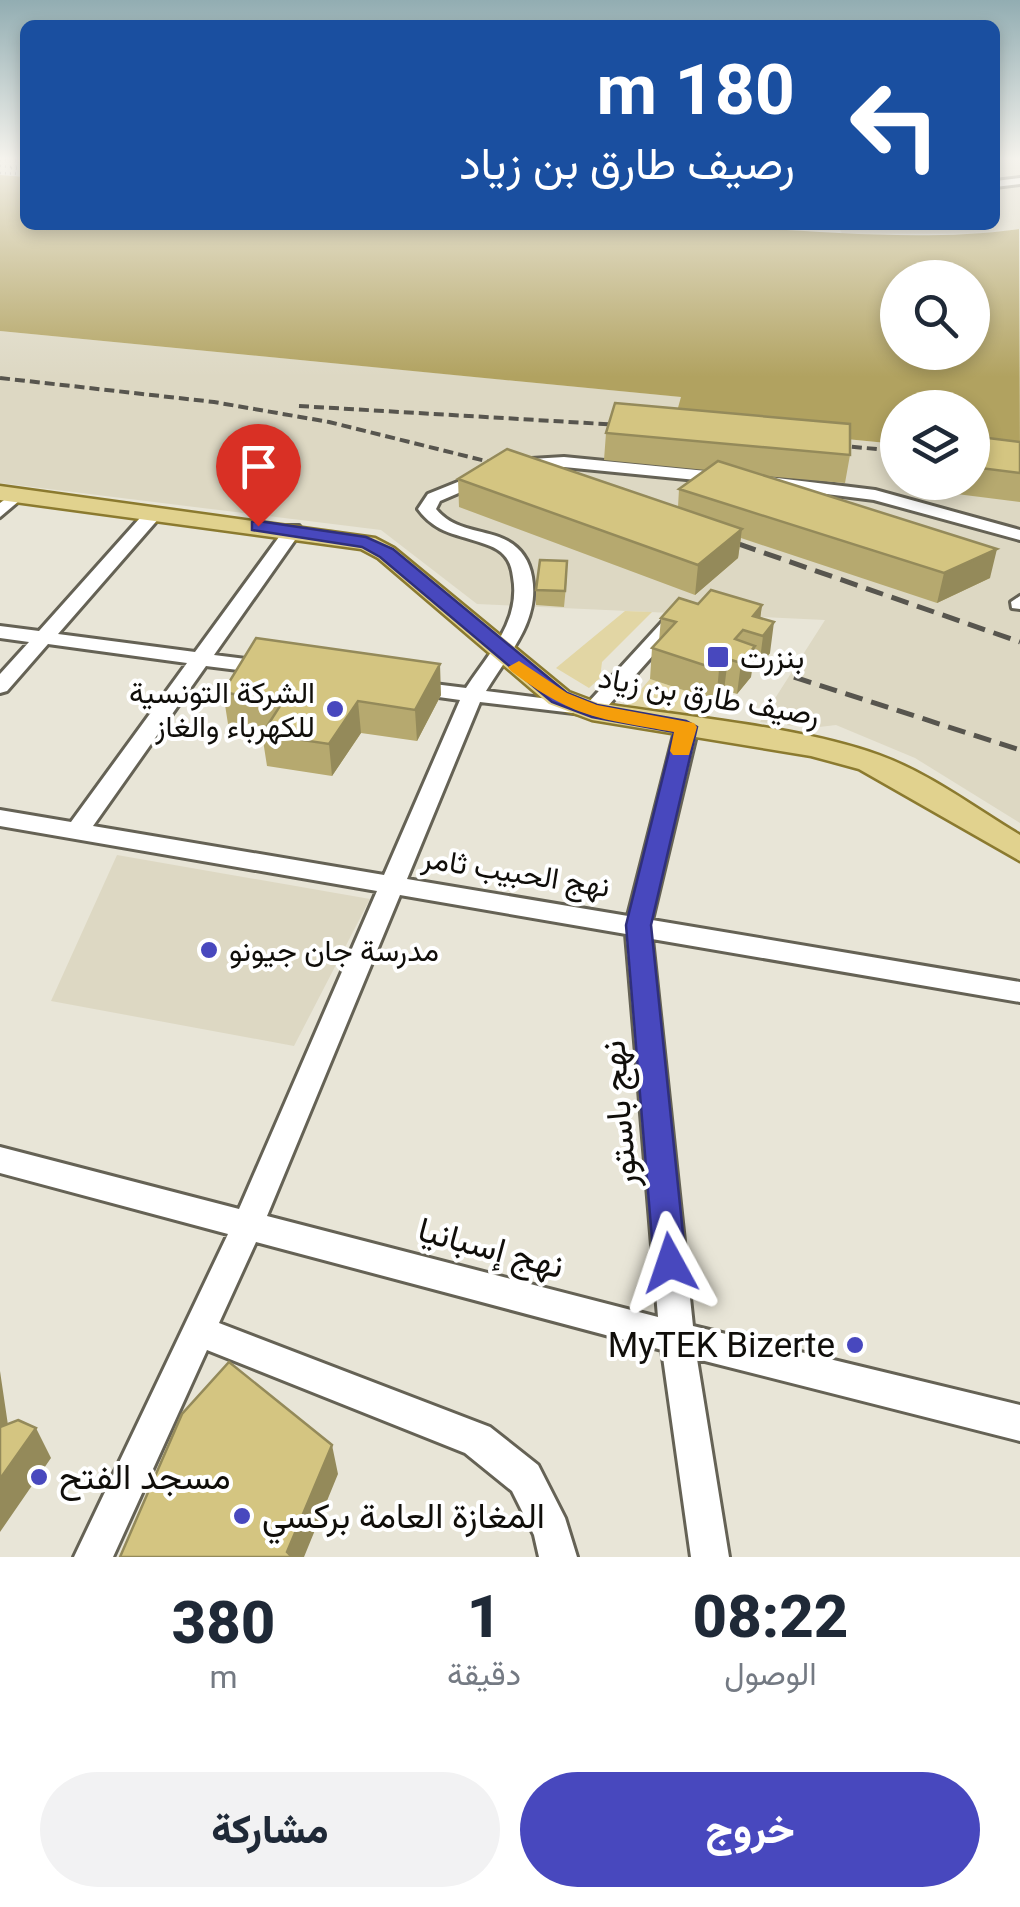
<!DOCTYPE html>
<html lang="ar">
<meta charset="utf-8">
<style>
body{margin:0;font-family:Roboto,Vazirmatn,sans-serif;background:#f2f2f3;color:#1f2937;direction:rtl;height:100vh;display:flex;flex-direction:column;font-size:38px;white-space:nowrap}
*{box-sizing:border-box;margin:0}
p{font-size:32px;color:#747a83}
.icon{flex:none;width:55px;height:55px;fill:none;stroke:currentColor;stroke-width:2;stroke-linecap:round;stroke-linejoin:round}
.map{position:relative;height:1557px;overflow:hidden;direction:ltr}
.panel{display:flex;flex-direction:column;background:#fff;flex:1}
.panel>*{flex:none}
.top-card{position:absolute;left:20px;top:20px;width:980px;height:210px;border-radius:15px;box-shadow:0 5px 15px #0003;direction:rtl;background:#1a4fa0;color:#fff;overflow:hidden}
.controls{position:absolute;left:880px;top:260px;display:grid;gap:20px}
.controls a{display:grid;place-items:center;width:110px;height:110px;border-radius:50%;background:#fff;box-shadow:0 5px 15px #0003;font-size:50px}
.pin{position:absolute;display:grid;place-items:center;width:85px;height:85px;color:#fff;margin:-102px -42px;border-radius:50% 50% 50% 0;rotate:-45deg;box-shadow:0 0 10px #0007}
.pin .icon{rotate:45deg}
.me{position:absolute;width:110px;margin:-55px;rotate:355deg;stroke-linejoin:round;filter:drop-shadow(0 0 8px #0008)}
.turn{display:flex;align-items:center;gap:35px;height:210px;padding:0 40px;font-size:45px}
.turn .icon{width:130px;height:130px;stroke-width:2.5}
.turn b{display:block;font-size:70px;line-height:85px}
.eta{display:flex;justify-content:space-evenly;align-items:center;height:170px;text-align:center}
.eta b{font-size:60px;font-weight:800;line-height:70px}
.cta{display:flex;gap:20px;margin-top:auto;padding:20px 40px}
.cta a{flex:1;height:115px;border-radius:60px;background:#4848be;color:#fff;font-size:40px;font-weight:800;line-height:115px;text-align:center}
.cta a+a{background:#f2f2f3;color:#1f2937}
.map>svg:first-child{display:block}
.built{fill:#ddd8c3}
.green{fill:#e2d6a4}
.water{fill:#b1a260;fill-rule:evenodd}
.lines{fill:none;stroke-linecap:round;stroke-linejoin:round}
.minor-casing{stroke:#656255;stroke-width:6}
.major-casing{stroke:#8b7a2f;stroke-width:5}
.path{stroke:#817e75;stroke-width:2.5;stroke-dasharray:1 4;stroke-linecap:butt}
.minor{fill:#fff;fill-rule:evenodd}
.major{fill:#e1d28e;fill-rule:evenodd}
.rail-far1{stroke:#57554e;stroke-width:4;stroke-dasharray:10 5;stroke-linecap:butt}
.rail{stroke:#57554e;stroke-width:5;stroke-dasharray:18 9;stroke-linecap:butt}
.wall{fill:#b6a96f}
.shaded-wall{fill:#948a5a}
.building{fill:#d4c581;stroke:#948a5a;stroke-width:2.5}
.route{fill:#4848be;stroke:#2f2f7c;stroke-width:2.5}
.slow{fill:#f59e0b}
.poi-dot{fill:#4848be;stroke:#fff;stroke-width:4}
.labels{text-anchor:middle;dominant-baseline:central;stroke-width:8;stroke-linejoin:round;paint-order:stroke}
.poi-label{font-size:30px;fill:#100e0a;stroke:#fff;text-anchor:start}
.street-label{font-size:30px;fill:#100e0a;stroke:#fff}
.near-street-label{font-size:35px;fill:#100e0a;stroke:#fff}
.near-poi-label{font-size:35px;fill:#100e0a;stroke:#fff;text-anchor:start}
</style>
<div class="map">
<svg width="1020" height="1557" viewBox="0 0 1020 1557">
<rect width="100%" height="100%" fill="#e8e5d7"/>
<path class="built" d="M995,159H1020V229L981,234H842L838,225H995Z
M0,331L682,397L674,422L897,444L898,482H972L1020,456V823L915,758L836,725L811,728L760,722L825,620L477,604L381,530L0,483Z
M117,855L370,899L294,1046L51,1001Z"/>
<path class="green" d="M625,611L652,612L602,662L600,678L589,688L556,668Z
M650,679L716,701L705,716L626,707Z"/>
<path class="water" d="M0,175L25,177V225C245,225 466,219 686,225C796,228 909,244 1019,229L1020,456L973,451L972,408H898L897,444L674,422L681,397L0,331ZM898,278H972V352H898Z"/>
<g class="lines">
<defs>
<path id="minor" d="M1020,178V184L995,187V181Z
M564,457L727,473L735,478L727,483L564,467L515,470L507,465L515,460Z
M485,471L493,476L491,479L440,501L436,509C452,529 476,529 499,537C518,544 529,558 532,577C540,622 508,654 486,691L587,704L663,621L670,619L680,625L599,716L480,702L407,879L628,916L676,727L687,720L698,727L652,920L1020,982V1002L652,939L693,1326L1020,1405V1441L697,1359L729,1557H691L662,1350L256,1242L219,1323L490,1427L538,1465L565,1518L577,1557H539L534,1535L512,1491L465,1453L207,1350L113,1557H74L228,1234L0,1173V1147L239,1209L377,891L0,826V810L71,822L187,663L48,644L7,691L0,693V674L29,642L0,638V626L39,631L148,509L154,508L163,513L160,517L58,634L195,652L287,526H299L302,530L214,655L269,662L279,668L269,674L206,666L93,826L384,875L460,700L410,693L400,687L410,681L466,688C489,653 521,621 513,577C511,559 503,550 485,544C458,534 436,534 418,509L428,494ZM400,895L626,934L658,1317L267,1216Z
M769,477L875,490L1020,530V540L874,500L763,486V478Z
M18,490L26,495L0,517V503Z
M1020,596V609L1012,608L1011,602Z"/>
<path id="major" d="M0,486L375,538L394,548L569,692L598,703C685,717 798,726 879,755C929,773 975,808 1020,835V861L859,769L811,756L592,720L549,704L378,558L361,549L0,500Z"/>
</defs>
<use href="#minor" class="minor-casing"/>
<use href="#major" class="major-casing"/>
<path class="path" d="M0,160L25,161
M0,166L12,167
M11,168L25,170
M11,168L25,164
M0,173L25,174"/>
<use href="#minor" class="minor"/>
<use href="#major" class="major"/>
<path class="rail-far1" d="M0,378L214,402L329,422L514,468
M299,406L638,426
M822,444L898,451"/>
<path class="rail" d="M713,535L1020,642
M794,677L1020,750"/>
</g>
<path class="wall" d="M606,433L850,455L845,483L765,476L990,578L937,603L741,538L738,558L695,595L459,507L458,479L678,507L679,489L706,470L604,460Z
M972,436L1020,442V502L933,491V482H972Z
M567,576L564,607L536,605V590Z
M698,604L762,605L760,618L770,653L759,667L752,665L751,677L737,694L724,690L716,701L650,679L652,648L659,641L661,618Z
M223,692L441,695L417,741L361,733L332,776L267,766L262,734L265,731L228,724Z"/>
<path class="shaded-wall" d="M742,529L738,558L695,595L698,565Z
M997,549L990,578L937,603L944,573Z
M762,605L758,635L753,616Z
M774,622L770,653L759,667L763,636Z
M755,646L751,677L737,694L741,663Z
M728,659L724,690L716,701L719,670Z
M440,664L441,695L417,741L415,710Z
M358,701L361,733L332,776L329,744Z
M0,1371L13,1459L0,1435Z
M36,1428L51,1458L0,1532V1479Z
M332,1445L338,1474L304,1557H288L287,1552Z"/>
<path class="building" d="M615,403L850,424V455L606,433Z
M972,436L1020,442V473L972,467Z
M507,449L742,529L698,565L458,479Z
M718,461L997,549L944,573L679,489Z
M540,560L567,561L565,591L536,590Z
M711,590L762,605L753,616L774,622L763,636L743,630L735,639L755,646L741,663L728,659L719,670L652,648L676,622L661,618L679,598L698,604Z
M256,638L440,664L415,710L358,701L329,744L262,734L282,703L223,692Z
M229,1362L332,1445L287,1552L292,1557H120L182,1414Z
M18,1420L36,1428L0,1479V1427Z"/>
<linearGradient id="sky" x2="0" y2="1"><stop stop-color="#92adb2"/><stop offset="0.42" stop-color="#f5f3ed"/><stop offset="1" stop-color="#f5f3ed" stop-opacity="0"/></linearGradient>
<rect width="1020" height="377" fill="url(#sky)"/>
<path class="route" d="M258,521L366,537L393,549L567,693L597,705L686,721L697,727L651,925L686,1263L682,1273L670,1278L658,1273L654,1263L626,925L674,732L592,717L552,702L380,557L362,547L252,530V522Z"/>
<path class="slow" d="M519,661L567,693L597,705L694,723L697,727L689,755H673L670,751L674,732C600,719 573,718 511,671L508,667Z"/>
<g class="poi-dot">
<rect x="706" y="645" width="24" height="24" rx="5"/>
<circle cx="335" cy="709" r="10"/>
<circle cx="209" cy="950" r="10"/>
<circle cx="855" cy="1345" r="10"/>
<circle cx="39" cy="1477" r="10"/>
<circle cx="242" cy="1516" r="10"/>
</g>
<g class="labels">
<g class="poi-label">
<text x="740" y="657">بنزرت</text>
<text x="315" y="692" text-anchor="end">الشركة التونسية<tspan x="315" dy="34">للكهرباء والغاز</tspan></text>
<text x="229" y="950">مدرسة جان جيونو</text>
</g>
<g class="street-label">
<text transform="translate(709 696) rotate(10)">رصيف طارق بن زياد</text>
<text transform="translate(516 872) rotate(9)">نهج الحبيب ثامر</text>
</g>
<g class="near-street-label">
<text transform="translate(619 1114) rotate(-95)">نهج باستور</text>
<text transform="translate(491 1248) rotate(15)">نهج إسبانيا</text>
</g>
<g class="near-poi-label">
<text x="835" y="1345" text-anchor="end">MyTEK Bizerte</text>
<text x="59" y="1477">مسجد الفتح</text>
<text x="262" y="1516">المغازة العامة بركسي</text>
</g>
</g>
</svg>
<div class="controls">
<a><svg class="icon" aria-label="search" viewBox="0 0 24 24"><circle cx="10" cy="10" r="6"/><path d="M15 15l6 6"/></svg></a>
<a><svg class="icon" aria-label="layers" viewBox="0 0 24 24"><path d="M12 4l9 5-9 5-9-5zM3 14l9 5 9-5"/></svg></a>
</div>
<div class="pin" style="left:258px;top:526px;background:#d93025"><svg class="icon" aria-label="arrive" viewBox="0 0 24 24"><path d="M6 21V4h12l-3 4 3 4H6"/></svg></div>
<svg class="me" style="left:670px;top:1263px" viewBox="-20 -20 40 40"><path d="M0-17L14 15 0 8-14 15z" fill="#4848be" stroke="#fff" stroke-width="4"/></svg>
<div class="top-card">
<div class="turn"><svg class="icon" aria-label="left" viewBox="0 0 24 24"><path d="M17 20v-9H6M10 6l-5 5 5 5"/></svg><div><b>180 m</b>رصيف طارق بن زياد</div></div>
</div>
</div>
<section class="panel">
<div class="eta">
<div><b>08:22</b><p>الوصول</p></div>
<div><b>1</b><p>دقيقة</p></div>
<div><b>380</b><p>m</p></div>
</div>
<div class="cta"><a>خروج</a><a>مشاركة</a></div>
</section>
